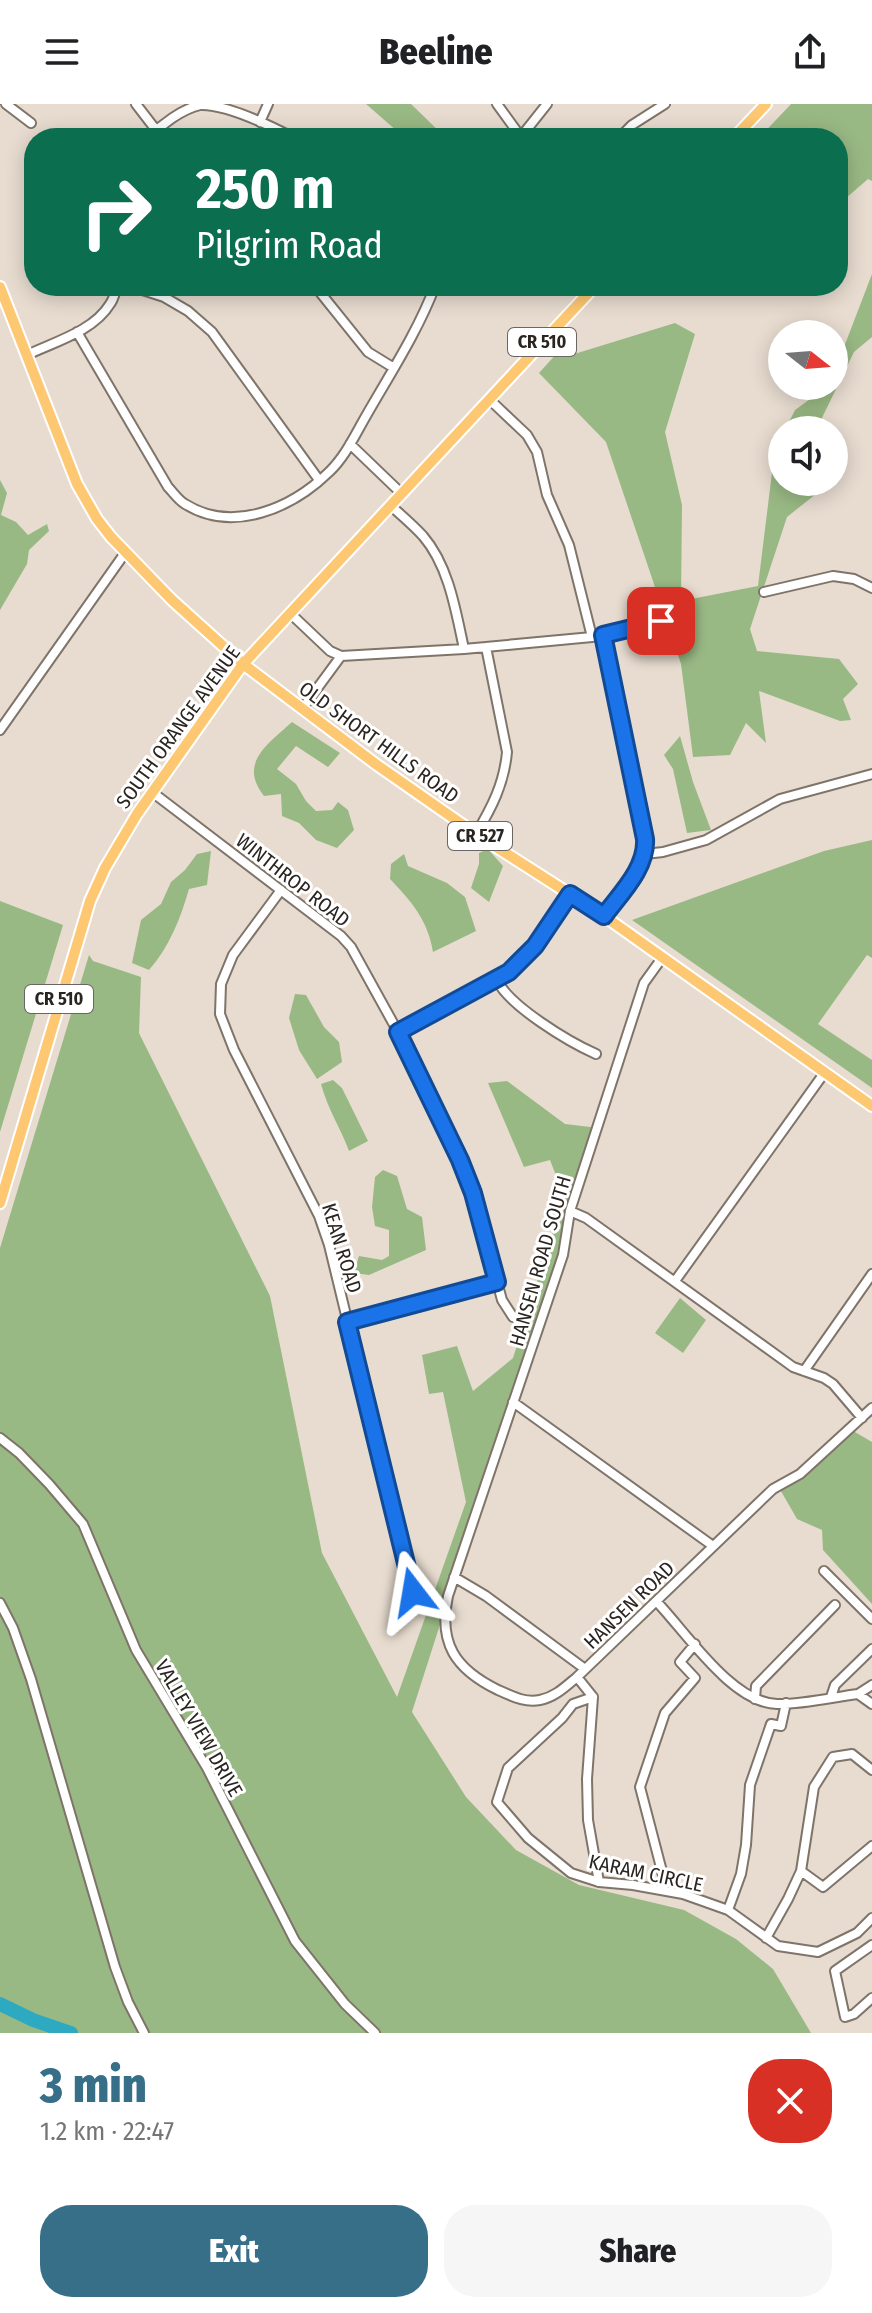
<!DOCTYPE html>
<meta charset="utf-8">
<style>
body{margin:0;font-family:"Fira Sans Condensed",sans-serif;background:#f6f6f6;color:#202124;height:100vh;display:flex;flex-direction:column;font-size:30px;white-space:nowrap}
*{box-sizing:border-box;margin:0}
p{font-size:26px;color:#757577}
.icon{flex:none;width:44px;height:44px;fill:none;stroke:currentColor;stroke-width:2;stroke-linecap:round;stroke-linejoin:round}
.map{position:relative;height:1929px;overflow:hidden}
.drawer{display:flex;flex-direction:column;background:#fff;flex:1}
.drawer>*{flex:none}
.guide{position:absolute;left:24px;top:24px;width:824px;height:168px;border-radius:32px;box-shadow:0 4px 20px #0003;background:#0b6e4f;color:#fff;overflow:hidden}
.needle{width:52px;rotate:107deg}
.buttons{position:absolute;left:768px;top:216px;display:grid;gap:16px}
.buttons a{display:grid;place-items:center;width:80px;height:80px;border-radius:50%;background:#fff;box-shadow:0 4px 20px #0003;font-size:40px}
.pin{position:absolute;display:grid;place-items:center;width:68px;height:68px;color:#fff;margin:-34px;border-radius:16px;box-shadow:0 4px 12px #0006}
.me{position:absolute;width:88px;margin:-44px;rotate:346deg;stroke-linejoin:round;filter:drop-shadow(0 0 6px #0008)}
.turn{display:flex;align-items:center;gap:28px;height:168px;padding:0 40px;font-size:36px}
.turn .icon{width:104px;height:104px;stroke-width:2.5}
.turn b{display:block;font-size:56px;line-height:68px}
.round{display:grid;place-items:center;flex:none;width:84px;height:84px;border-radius:32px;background:#f6f6f6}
.headline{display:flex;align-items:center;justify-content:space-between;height:136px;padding:0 40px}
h1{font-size:48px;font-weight:800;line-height:60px;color:#376f89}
.action{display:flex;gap:16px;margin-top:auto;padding:16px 40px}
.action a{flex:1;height:92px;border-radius:32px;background:#376f89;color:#fff;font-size:32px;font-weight:800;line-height:92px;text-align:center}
.action a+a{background:#f6f6f6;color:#202124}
header{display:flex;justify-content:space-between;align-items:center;height:104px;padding:0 40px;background:#fff;font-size:36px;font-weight:800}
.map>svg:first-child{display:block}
.green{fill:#99b984}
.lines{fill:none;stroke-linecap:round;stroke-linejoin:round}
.river{stroke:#2daac1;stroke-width:14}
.minor-casing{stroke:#7f7469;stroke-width:12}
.major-casing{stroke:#fff;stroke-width:14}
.minor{stroke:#fff;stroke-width:8}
.major{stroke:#fec873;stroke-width:10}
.route-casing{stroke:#114b97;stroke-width:20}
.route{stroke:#1a73e8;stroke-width:14}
.labels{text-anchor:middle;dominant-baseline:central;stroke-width:6;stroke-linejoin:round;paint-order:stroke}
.shield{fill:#fff;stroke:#6a6664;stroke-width:2}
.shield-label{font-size:18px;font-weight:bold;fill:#2a2521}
.street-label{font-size:20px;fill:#2a2521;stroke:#fff}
</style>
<header><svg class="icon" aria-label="menu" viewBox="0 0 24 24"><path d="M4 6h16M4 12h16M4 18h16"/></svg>Beeline<svg class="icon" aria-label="share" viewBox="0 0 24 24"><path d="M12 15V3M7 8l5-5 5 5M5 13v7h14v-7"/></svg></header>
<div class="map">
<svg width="872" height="1929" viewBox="0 0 872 1929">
<rect width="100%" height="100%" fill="#e8dcd0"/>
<path class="green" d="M366,0H411L443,31V34H405Z
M791,0H872V77L868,75L838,101V34H759Z
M872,170V233L854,248L819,320V326H785L795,306L828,282H834V269Z
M675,219L695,230L665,328L682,401L681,497L758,482L775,344L782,331V378H816V390L787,413L750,525L757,547L839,555L858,580L843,595L851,616L840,617L759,587L766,639L746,619L730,651L693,653L681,560L606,338L539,269L558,248L571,251Z
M0,376L7,389L1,411L16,418L28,431L47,420L49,427L29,446L27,460L0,506Z
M292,618L340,649L328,663L296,642L277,665L296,680L306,697L316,707L332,706L338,698L348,706L354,726L337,744L316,736L299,719L282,712L281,690L264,692C238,659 268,640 292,618Z
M680,632L693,678L711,726L687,729L673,665L664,651Z
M872,736V854L867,851L818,920L872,956V984L632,816L824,747Z
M488,745L503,762L489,798L471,784L479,760V749Z
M211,747L207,781L189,785C181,813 169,844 149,866L132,859L141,816L161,800L171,778L185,766L197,750Z
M404,750L408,762L447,779L465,793L476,827L433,848C428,816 411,797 390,775L391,760Z
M0,797L63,821L0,1028Z
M89,851L93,857L141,873L139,929L270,1192L322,1449L397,1593L466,1398L443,1288L429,1290L422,1251L457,1242L473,1287L513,1254L564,1092L550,1056L524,1063L488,979L507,977L565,1020L599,1024L412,1608L466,1693L516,1746L579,1781L684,1806L736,1835L773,1865L811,1929H0V1144Z
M295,890L306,891L324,923L339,938L342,958L317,975L299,946L289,914Z
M333,976L342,984L368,1037L349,1047C340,1023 328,1006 321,980Z
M383,1066L397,1072L407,1105L422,1113L426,1146L369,1171L354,1169L359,1152L382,1156L389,1152V1126L375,1122L372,1103L375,1073Z
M680,1194L706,1216L683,1249L655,1229Z
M848,1324L872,1338V1500L823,1446L822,1426L797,1415L778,1382Z"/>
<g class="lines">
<path class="river" d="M0,1900L33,1916L71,1929"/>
<defs>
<path id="minor" d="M6,0L31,19
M136,0L156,26
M497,0L521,33
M260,18L268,0
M148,34C161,21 182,5 200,1C226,0 271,22 294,34
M520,34L547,0
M619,34L632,21L665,0
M130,182L164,193L188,207L212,228L319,376
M315,182L368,248L394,264
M77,228L168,383C173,388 178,396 185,400C233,430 292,404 329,368C345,353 355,331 366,312C390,270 418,227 435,182
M27,251C54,238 94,227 110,200C114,195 115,188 117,182
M489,295L527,331L537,348L547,391L569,441L592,533
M350,340L401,389
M390,401C401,411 413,421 423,432C449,462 456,508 464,545
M764,488L833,472L854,475L872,484
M291,510L330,547L341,552L464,545L592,533L661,517
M603,531L646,740C644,767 619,791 604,812
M302,605L341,552
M0,626L125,449
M152,688L341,832L351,843L398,928L460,1056L473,1089L502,1196L513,1213
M476,730C492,703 504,680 507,648L486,543
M645,750L663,748L706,736L780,695L872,670
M281,786L233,851L221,880L220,910L234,946L319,1112L329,1141L413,1488L417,1494
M662,854L644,879L570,1107L563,1151L448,1492C438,1539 455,1565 498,1586C512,1592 524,1599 540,1596C555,1593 565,1583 577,1573L773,1385L800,1370L872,1304
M497,876C509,902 569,938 596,950
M398,928L497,876C530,854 549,823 570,790
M570,1107L586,1114L793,1263L824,1274L833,1280L862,1314
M675,1177L825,968
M347,1218L497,1178
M804,1267L872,1170
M513,1298L713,1442
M0,1334L19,1349L49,1380L83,1420L136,1546L207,1664L295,1837L345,1900L375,1929
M824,1467L872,1515
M454,1473L486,1492L585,1565
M656,1497C686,1528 732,1599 777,1600C799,1601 835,1593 858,1590L872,1600
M0,1499L13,1524L31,1575L115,1863L128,1898L144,1929
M577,1573L593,1593L573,1600L562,1614L508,1664L497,1698L528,1734L571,1769L599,1778L633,1781L683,1790L728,1806L778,1842L818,1848L857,1829L872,1814
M858,1590L872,1581
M593,1593L587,1675L588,1716L599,1778
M831,1593L835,1581L872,1545
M755,1595L756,1582L835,1501
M801,1767L823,1783L872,1742
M662,1786L664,1775L640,1683L665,1609L695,1574L680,1558L695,1540
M728,1806L741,1770L746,1741L750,1681L771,1620L781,1622L786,1599
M766,1834L788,1795L801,1767L814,1683L833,1653L852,1650L872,1666
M872,1841L835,1867L845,1913L854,1910L872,1894"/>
<path id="major" d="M734,34L766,0
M0,183L77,380L97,415L111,433L172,496L243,560L377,661L476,730L604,812L872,1002
M0,1099L90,797L105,764L137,710L243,560L595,182"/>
</defs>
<use href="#minor" class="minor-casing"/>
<use href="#major" class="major-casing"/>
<use href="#minor" class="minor"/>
<use href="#major" class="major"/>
</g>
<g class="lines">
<defs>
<path id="route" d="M413,1488L347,1218L497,1178L473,1089L460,1056L398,928L509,868L535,842L570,790L604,812C620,790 647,764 645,735L603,531L661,517"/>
</defs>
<use href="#route" class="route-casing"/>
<use href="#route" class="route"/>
</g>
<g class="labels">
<g class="shield">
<rect x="508" y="224" width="68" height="28" rx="6"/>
<rect x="448" y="718" width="64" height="28" rx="6"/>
<rect x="25" y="881" width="68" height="28" rx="6"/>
</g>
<g class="shield-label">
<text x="542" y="238">CR 510</text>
<text x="480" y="732">CR 527</text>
<text x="59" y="895">CR 510</text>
</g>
<g class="street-label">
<text transform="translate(178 623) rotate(-54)">SOUTH ORANGE AVENUE</text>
<text transform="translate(379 638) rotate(36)">OLD SHORT HILLS ROAD</text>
<text transform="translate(293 776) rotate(38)">WINTHROP ROAD</text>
<text transform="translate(342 1144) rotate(73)">KEAN ROAD</text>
<text transform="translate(540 1157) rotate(-74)">HANSEN ROAD SOUTH</text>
<text transform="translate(629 1501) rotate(-44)">HANSEN ROAD</text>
<text transform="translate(199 1624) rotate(60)">VALLEY VIEW DRIVE</text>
<text transform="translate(646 1769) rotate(12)">KARAM CIRCLE</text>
</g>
</g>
</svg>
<div class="buttons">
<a><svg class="needle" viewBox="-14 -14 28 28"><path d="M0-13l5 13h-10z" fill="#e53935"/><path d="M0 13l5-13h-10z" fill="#757577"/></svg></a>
<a><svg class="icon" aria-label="sound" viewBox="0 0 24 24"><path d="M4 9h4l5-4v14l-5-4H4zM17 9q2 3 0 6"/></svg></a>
</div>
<div class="pin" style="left:661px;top:517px;background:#d93025"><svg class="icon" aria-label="arrive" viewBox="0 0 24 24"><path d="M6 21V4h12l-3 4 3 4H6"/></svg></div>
<svg class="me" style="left:413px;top:1488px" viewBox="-20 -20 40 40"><path d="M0-17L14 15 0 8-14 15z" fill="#1a73e8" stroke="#fff" stroke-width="4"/></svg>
<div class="guide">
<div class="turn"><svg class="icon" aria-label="right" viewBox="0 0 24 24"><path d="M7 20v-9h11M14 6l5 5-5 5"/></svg><div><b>250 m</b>Pilgrim Road</div></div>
</div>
</div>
<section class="drawer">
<div class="headline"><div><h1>3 min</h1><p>1.2 km · 22:47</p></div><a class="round" style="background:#d93025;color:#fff"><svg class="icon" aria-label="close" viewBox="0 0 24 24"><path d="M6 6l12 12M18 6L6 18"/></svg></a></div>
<div class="action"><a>Exit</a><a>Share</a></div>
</section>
